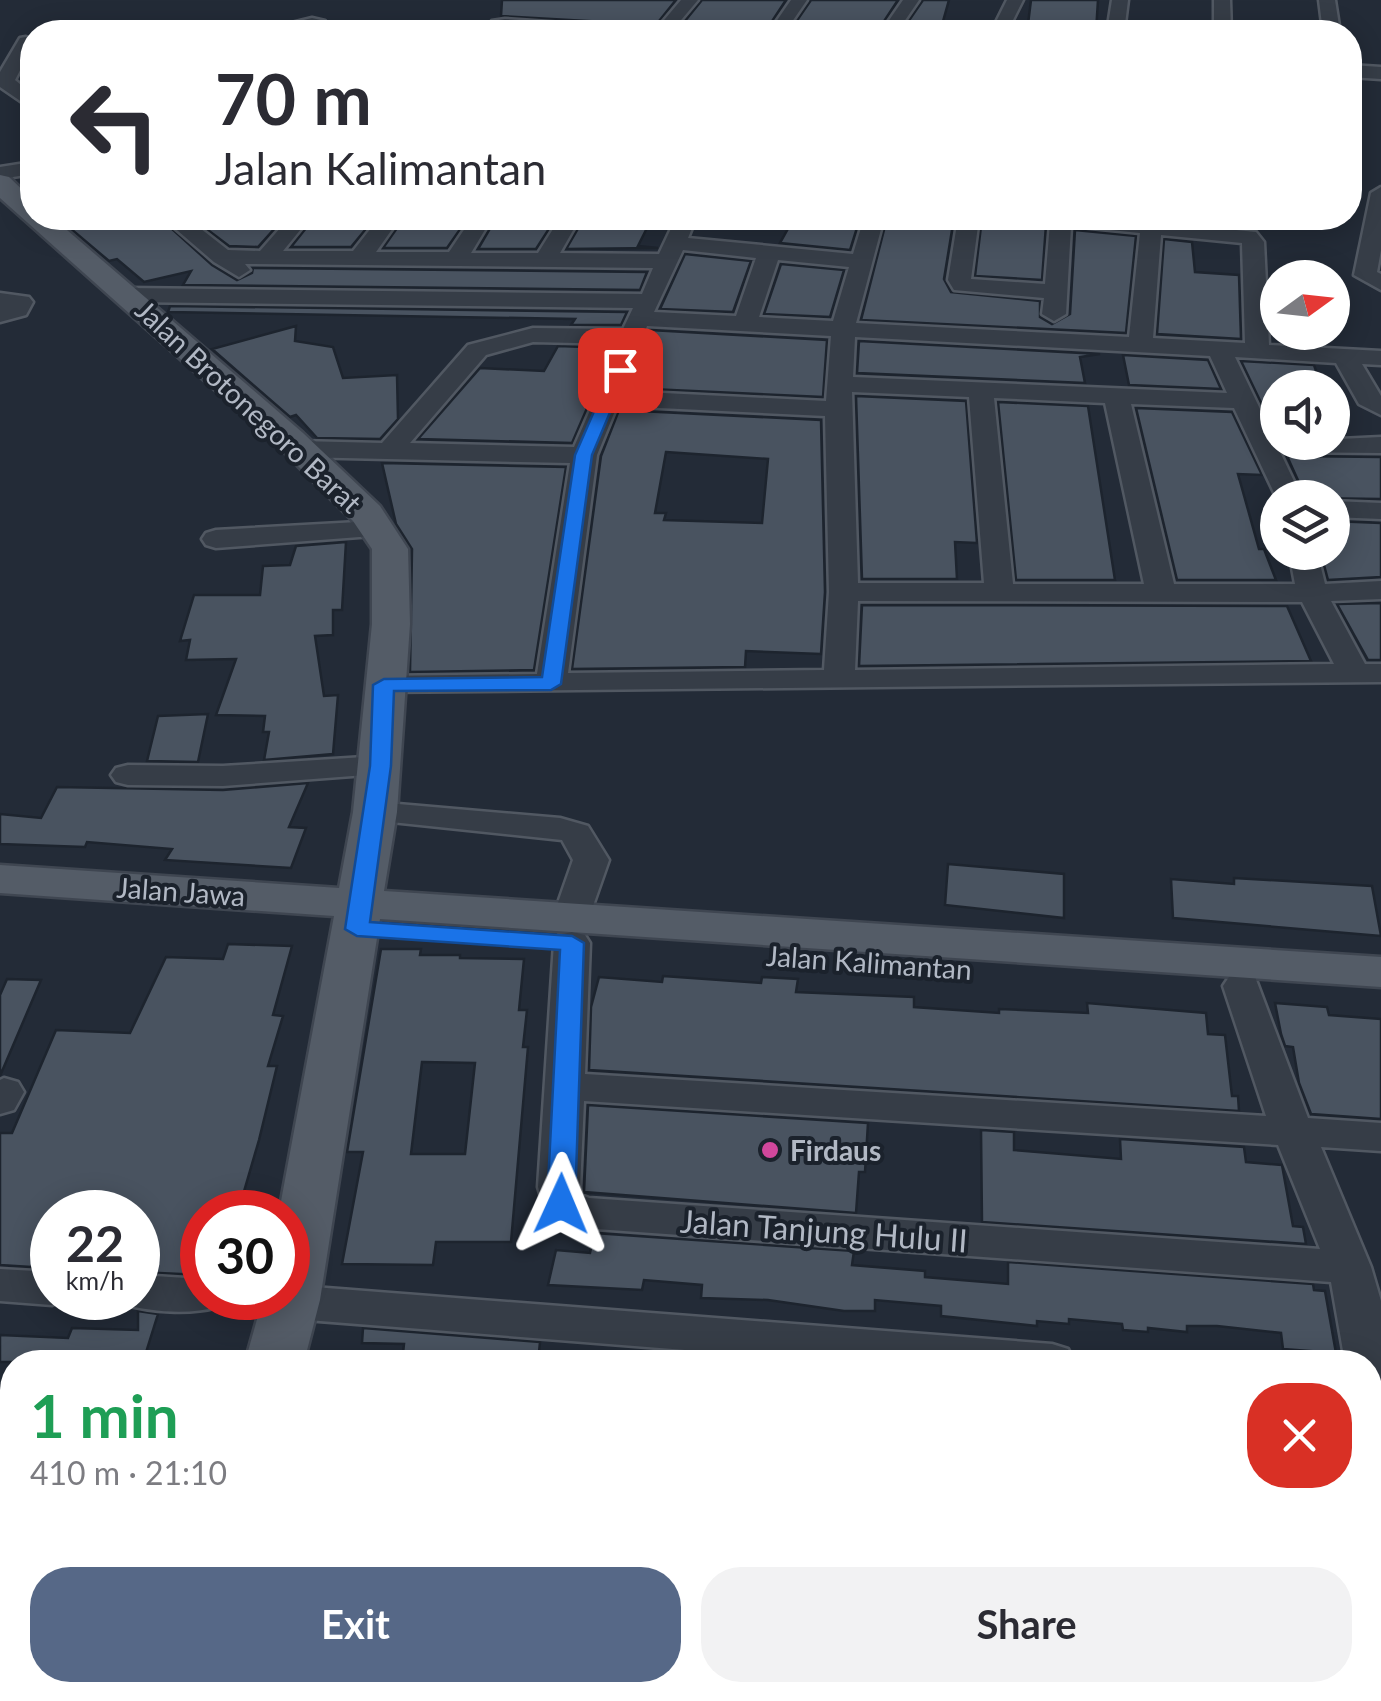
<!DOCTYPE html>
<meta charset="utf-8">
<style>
body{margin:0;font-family:Lato,sans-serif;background:#f2f2f3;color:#2b2b33;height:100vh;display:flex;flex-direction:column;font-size:38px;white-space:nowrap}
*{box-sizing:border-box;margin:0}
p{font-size:32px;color:#7c7c81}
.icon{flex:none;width:55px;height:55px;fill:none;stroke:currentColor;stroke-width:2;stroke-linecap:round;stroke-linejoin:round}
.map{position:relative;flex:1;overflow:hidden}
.side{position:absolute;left:0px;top:1350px;width:1382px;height:352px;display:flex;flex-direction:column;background:#fff;border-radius:40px 40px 0 0;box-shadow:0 5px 25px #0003}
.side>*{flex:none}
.hud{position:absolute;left:20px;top:20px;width:1342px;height:210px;border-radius:40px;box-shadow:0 5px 25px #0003;background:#fff;color:#2b2b33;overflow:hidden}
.needle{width:65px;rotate:75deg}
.controls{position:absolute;left:1260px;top:260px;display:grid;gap:20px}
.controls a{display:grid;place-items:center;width:90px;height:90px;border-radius:50%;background:#fff;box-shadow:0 5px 25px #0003;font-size:50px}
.speed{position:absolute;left:30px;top:1190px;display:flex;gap:20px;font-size:50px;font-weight:700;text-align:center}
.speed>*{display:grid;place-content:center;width:130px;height:130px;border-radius:50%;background:#fff;box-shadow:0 5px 25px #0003;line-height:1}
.speed small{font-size:25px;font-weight:400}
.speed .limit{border:15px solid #d22;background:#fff;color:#111}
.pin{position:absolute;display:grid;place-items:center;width:85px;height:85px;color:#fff;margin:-42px;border-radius:20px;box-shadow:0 5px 15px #0006}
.me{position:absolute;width:110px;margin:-55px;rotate:1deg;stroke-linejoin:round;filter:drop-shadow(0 0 8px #0008)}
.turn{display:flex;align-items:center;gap:35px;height:210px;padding:0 30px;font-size:45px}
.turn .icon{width:130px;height:130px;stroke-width:2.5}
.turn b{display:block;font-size:70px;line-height:85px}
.round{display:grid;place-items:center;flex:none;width:105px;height:105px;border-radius:40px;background:#f2f2f3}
.summary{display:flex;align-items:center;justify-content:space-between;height:170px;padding:0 30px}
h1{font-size:60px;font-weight:700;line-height:75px;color:#1e9e55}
.cta{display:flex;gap:20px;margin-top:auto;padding:20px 30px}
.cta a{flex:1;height:115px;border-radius:40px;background:#566887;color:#fff;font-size:40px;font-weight:700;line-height:115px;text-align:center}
.cta a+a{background:#f2f2f3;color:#2b2b33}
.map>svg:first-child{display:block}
.building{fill:#495360;stroke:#1d242e;stroke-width:2.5;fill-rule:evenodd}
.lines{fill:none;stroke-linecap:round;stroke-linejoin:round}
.minor-casing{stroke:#515862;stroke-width:5}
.major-casing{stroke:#3f4651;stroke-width:5}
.minor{fill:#363d47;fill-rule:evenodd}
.major{fill:#545c67;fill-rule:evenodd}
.route{fill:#1a73e8;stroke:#114b97;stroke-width:2.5}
.hotel-dot{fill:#d1479c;stroke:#1b222c;stroke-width:4}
.labels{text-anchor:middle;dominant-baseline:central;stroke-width:8;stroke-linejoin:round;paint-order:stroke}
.street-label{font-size:28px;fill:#b1b8c4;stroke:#1b222c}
.poi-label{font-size:28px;font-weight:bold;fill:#b1b8c4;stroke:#1b222c;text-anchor:start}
.near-street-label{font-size:32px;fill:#b1b8c4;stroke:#1b222c}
</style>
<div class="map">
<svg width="1381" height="1701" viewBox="0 0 1381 1701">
<rect width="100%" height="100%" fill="#232b37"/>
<path class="building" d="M502,0H676L651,31L634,30L622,23L501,16Z
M702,0H786L765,32H676Z
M811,0H898L877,32H789Z
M923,0H949L940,32H901Z
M1031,0H1098L1096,32H1027Z
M58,218H160L212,265L237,280L252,273L253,268L647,272L640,290L183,285L191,271L144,282L117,259L109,261Z
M192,218H284L258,247L229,246Z
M314,218H375L351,247H291Z
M404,218H468L447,248H383Z
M496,218H556L536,249H478Z
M584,218H652L638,246L658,248L566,249Z
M794,218H860L850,250L780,243Z
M887,218H954L944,279L951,292L1040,301V317L1052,324L1070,314L1075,230L1136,236L1126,333L861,320Z
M982,218H1041L1046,225L1042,280L975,276Z
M1164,239L1192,242L1195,272L1239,275L1241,339L1157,334Z
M685,254L751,261L733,312L660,309Z
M781,264L844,270L830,317L764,314Z
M170,306L627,312L621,325H571L575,319L168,312Z
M296,326L295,341L333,347L343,378L397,375L398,419L380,439L317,438L296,415L290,417L212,349Z
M650,330L827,340L823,397L628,388Z
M859,341L1100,354L1080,357L1085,383L857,373Z
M558,346L613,348L572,443L418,439L480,368L544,371Z
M1123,355L1208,360L1221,389L1129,385Z
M1241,361L1314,365L1322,388L1278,387L1275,432Z
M856,396L966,401L977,543L955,542L957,579H862Z
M998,402L1088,406L1115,580H1016Z
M1136,408L1232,412L1262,475L1238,474L1259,549H1264L1276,580H1177Z
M619,410L821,420L825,592L821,654L746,651L745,667L572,669L601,456ZM666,452L768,459L762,523L664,520L666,513H655Z
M1287,456L1381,457V499L1306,498Z
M382,463L566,467L534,670L410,672L412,549L396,524Z
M1332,521L1381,523V577L1328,580L1321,554H1332Z
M346,542L342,610H333V635L315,636L324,696L338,695L333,754L264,760L269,732H263L265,716L216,715L236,659L186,660L190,640L180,641L194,595H260L263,566L290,565L296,546Z
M1381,603V660H1368L1337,604Z
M862,605L1287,606L1311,661L859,666Z
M208,714L198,762L147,761L158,716Z
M308,783L289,827L306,828L291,868L165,860L172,849L87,842L85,847L0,844V814L41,818L57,787L223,790Z
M948,864L1064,874V918L945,905Z
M1234,878L1372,886L1381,936L1173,918L1171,879L1234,884Z
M228,944L292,946L273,1015L283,1016L268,1066H277L259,1140L238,1212H202V1275L138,1272V1212H52V1254L47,1268L0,1265V1133H12L56,1030L130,1033L166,957L223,959Z
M381,949H421L420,955H460V958L524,959L519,1010H527L523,1047H528L511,1242H436L433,1265L342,1264L363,1152H347ZM422,1062L475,1063L465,1154H411Z
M663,976L761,983L762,977L798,979L796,992L914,997V1007L999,1013V1009L1088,1013L1087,1003L1206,1013L1208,1034L1225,1035L1232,1096H1238L1239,1111L589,1070L591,1007L599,977L662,982Z
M7,979L41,980L0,1076V995Z
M1275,1003L1327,1007L1329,1015L1381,1019V1119L1311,1114L1299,1083L1293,1047L1285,1046L1281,1034Z
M588,1105L868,1123L865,1172H859L856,1213L584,1192Z
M981,1130L1014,1132V1150L1121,1159L1120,1139L1244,1147L1246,1162L1282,1165L1293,1226L1303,1227L1306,1244L982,1222Z
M594,1233L854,1251L852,1265L925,1271V1277L1008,1284V1262L1313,1284L1314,1290L1325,1291L1336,1353L1283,1349L1281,1333L1217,1326H1187V1332L1148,1328V1332L1123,1330L1122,1324L1069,1319V1324L1037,1321V1326L941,1316V1306L875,1300V1311H844L768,1300L701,1298L702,1285L644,1280L642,1290L548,1285L556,1250L590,1253Z
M138,1311L158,1314L143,1362H0V1335L68,1338L72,1328L138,1330Z
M363,1328L540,1342L538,1362H402L404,1344L362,1343Z"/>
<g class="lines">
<defs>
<path id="minor" d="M681,0H698L671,32H654Z
M791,0H807L785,32H769Z
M903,0H919L897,32H881Z
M1007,0H1023L1007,32H991Z
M1112,0H1128L1124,32H1107Z
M1214,0H1230L1231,32H1214Z
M1319,0H1335L1340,32H1323Z
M312,18L325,21L327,32H311L310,29L255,32Z
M505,19L622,27L631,32H484L492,21Z
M26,37L32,39V47L15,80L32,94V109L0,87V72L20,38Z
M1350,65L1381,67V79L1350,77Z
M32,162V174L0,179V167Z
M1381,187V250L1377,272L1381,274V290L1354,275L1371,193Z
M163,218H187L228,250L260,251L289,218H310L283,251H353L379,218H400L376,252H449L472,218H492L471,253H538L560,218H580L560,253L659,254L676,218H696L688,238L853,254L864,218H884L856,323L1129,337L1140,233L1071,226L1066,314L1054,321L1042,314L1044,298L954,290L948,280L958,218H979L971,279L1045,284L1050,223L1044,218H1115L1256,232L1264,242L1269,345L1381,351V365L1362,364L1381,396V415L1359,404L1336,363L1235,357L1273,436H1278V442L1381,437V453L1280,452L1302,498H1278V501L1234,408L1131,404L1174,584H1295L1289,552H1317L1325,584L1381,581V599L1331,601L1365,664H1381V682L372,692L367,685L372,678L383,676L537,674L570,463L299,457L286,449L299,441L382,443L468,345L533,328L623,329L633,308L128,302L116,295L128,288L642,294L653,268L245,264L250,270L239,277L214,262ZM1161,235L1242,243L1245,343L1153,338ZM683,250L756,258L736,316L654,312ZM778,260L849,267L833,321L759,317ZM647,326L831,336L826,401L623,391ZM855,337L1210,356L1227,393L853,377ZM533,342L619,344L574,447L410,443L486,355ZM852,392L969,397L984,583H858ZM994,398L1105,403L1144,584H1013ZM617,406L825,416L829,592L824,670L568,673L597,455ZM858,601L1302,602L1334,664L855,670Z
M0,293L29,297L33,302L26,315L0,322Z
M1332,501L1381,503V519L1332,517Z
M376,521L390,529L386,535L216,548L206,545L202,539L206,533L216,530Z
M380,756L392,759L397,766L392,773L223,786L128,785L116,782L111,775L116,768L128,765L223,766Z
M375,802L560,818L588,826L609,860L589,917L584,925L571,928L558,925L553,917L573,860L562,840L363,819L358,812L363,805Z
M572,932L585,935L590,943L585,1074L1266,1116L1223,986L1229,977L1242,974L1255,977L1308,1118L1381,1123V1151L1321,1147L1371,1267L1381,1301V1434L1370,1430V1362H1345L1331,1282L582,1228L546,1214L538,1187L554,943L559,935ZM584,1101L1278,1145L1320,1249L589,1198L581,1195L580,1187Z
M4,1078L18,1082L24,1092L14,1110L0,1114V1080Z
M0,1269L52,1272V1298H69L52,1305L0,1301Z
M138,1275L202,1279V1298H288V1285L1052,1344L1068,1349L1075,1362H838L243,1315L227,1310L222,1300L218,1307C189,1315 151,1312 122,1304L119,1298H138Z
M0,1647L12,1648V1690H23L0,1693Z
M741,1690H793V1701H739Z"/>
<path id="major" d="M0,175L9,177L32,199V218H53L303,433L380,506L408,549L410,624L397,812L384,891L1381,957V987L380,919L320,1300L304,1362H245L263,1298H288V1212H279L334,916L0,893V865L339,888L353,812L372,624V549L353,521L279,447L0,198Z
M147,1690H215L212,1701H144Z"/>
</defs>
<use href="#minor" class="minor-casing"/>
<use href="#major" class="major-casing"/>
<use href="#minor" class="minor"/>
<use href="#major" class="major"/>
</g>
<path class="route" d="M620,365L628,370L592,455L561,684L551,690L394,691L391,766L370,922L572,936L584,943L575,1204L571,1210H551L547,1204L560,950L357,936L345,929L370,766L373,685L384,679L542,677L575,455L612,370Z"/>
<circle class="hotel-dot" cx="770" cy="1150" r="10"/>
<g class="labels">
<g class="street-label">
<text transform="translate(249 406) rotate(43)">Jalan Brotonegoro Barat</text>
<text transform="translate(181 891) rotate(4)">Jalan Jawa</text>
<text transform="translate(869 962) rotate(4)">Jalan Kalimantan</text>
</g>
<g class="poi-label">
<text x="790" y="1150">Firdaus</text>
</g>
<g class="near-street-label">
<text transform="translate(824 1230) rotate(4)">Jalan Tanjung Hulu II</text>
</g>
</g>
</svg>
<div class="controls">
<a><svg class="needle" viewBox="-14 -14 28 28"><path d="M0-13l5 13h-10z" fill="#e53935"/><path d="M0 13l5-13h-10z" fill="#7c7c81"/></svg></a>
<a><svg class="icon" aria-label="sound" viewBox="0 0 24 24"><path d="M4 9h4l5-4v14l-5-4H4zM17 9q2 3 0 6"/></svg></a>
<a><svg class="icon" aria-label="layers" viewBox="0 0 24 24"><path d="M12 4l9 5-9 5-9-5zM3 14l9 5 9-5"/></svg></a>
</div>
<div class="speed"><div>22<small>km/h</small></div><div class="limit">30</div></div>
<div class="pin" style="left:620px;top:370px;background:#d93025"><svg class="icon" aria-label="arrive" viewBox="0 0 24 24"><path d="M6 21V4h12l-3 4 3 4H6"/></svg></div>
<svg class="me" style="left:561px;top:1204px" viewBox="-20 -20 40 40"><path d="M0-17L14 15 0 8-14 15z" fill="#1a73e8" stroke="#fff" stroke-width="4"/></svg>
<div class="hud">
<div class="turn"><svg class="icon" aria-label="left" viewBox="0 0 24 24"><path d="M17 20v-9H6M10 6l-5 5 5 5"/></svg><div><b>70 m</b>Jalan Kalimantan</div></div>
</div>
<section class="side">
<div class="summary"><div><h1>1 min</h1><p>410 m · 21:10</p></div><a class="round" style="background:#d93025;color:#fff"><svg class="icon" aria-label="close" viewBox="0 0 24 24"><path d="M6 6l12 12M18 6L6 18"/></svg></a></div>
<div class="cta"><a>Exit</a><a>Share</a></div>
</section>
</div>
